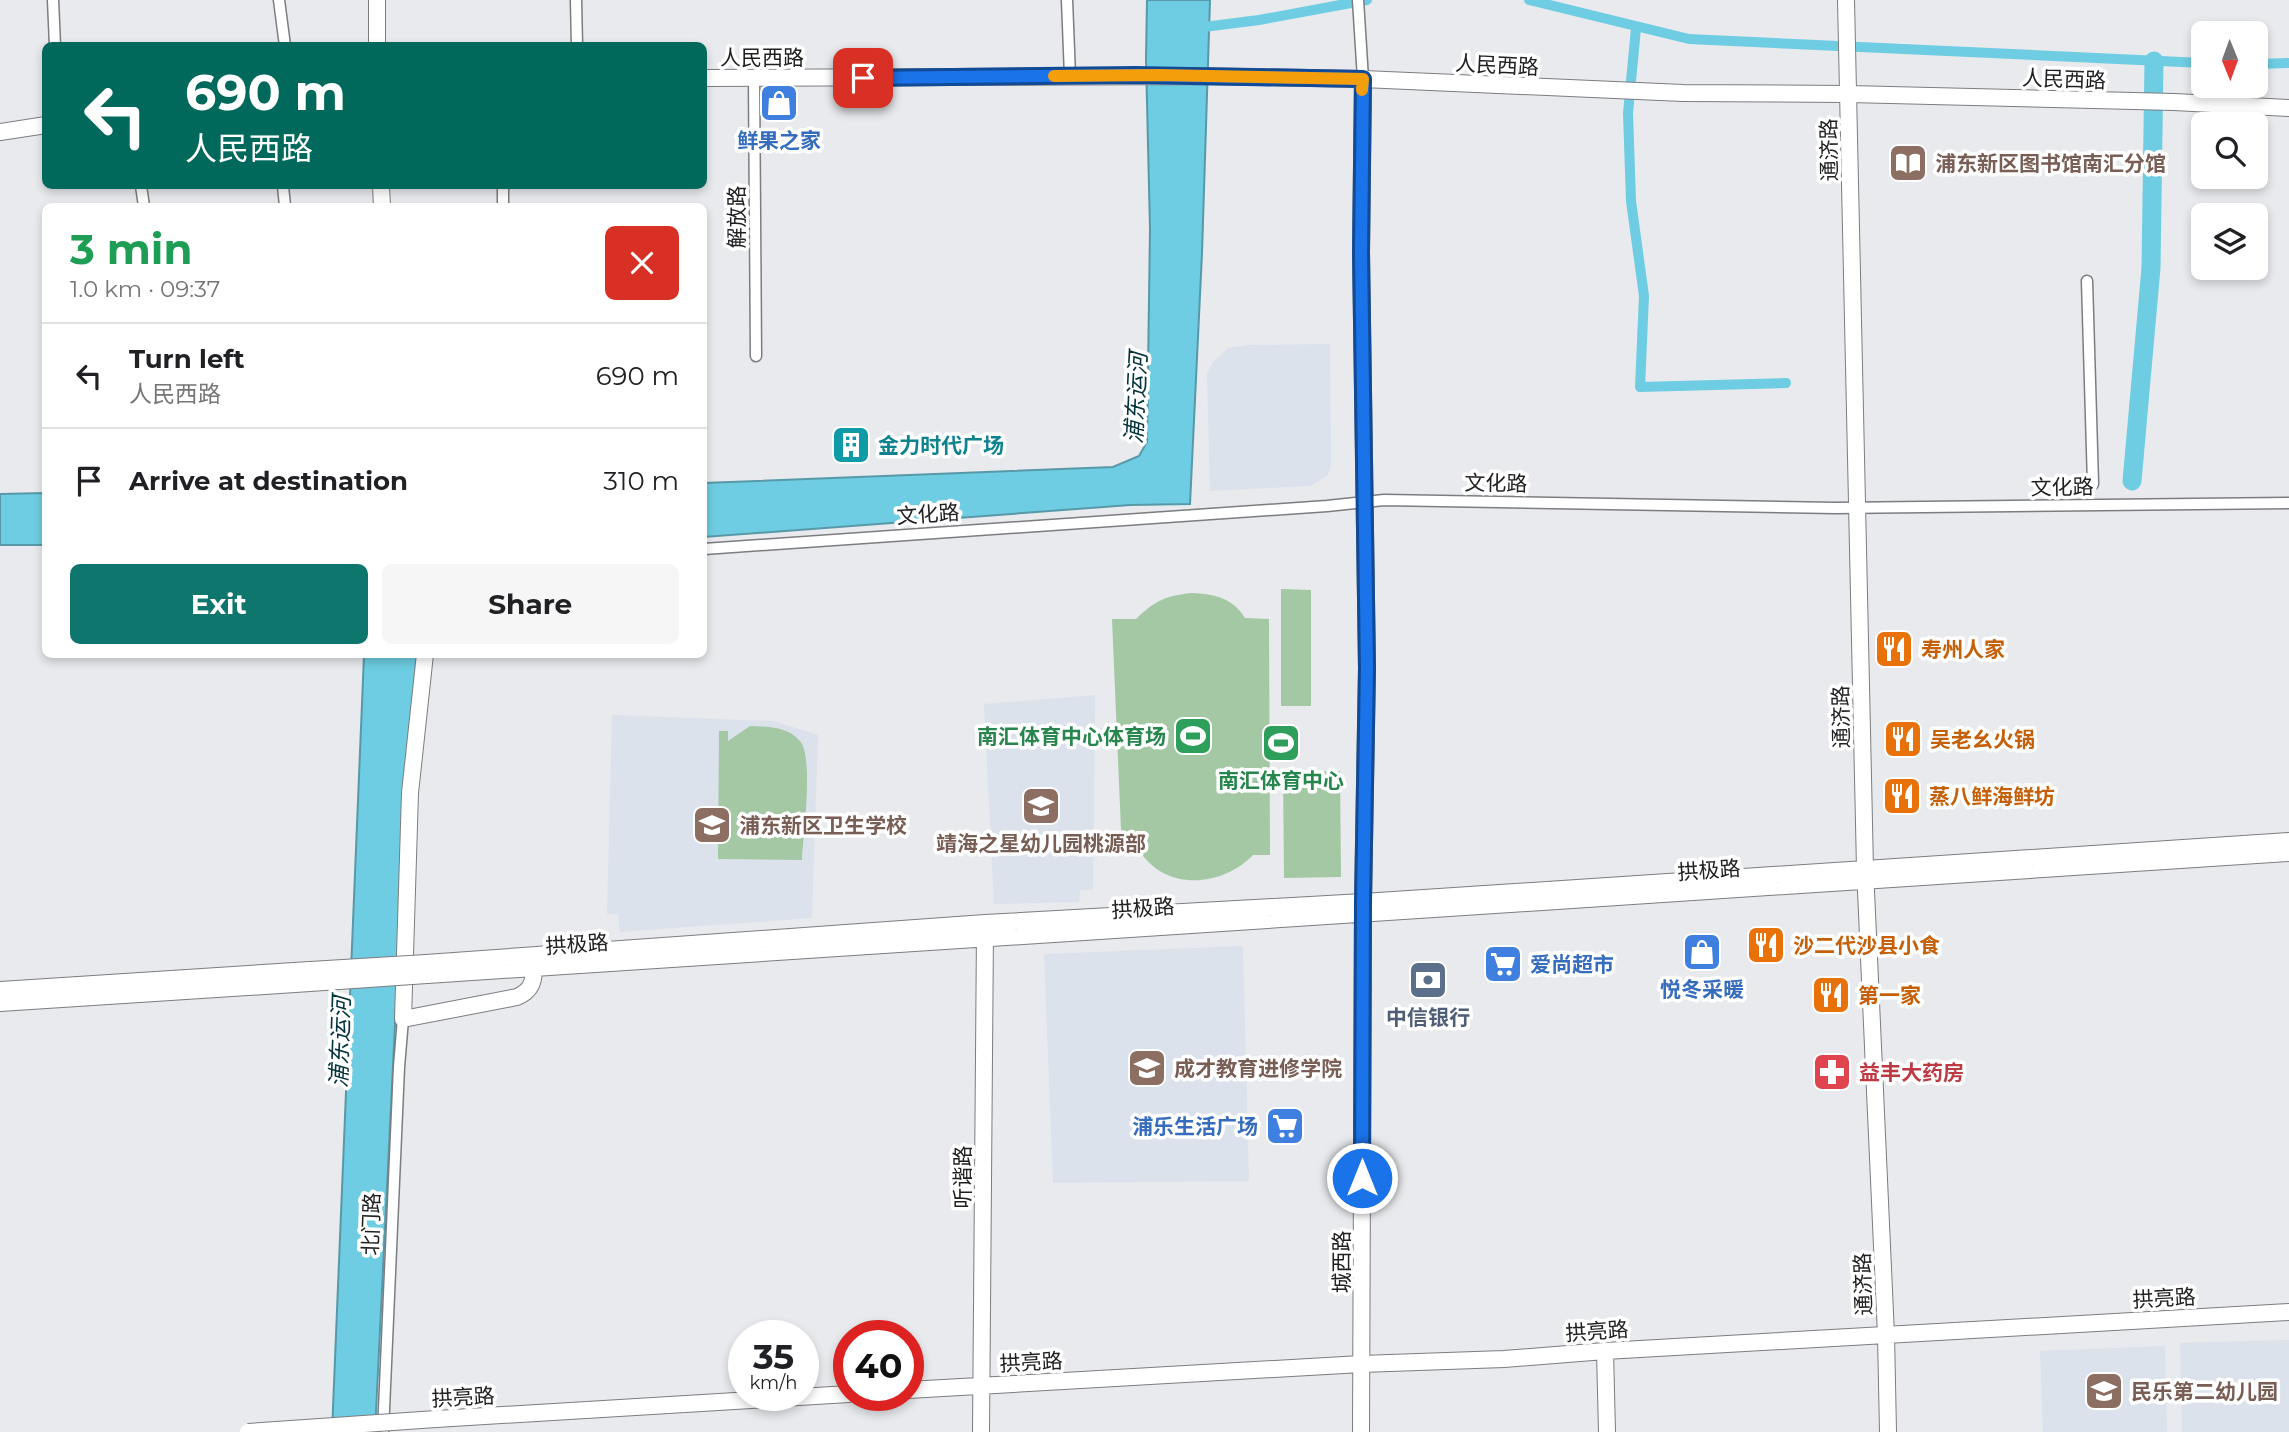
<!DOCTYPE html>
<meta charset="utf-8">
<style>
body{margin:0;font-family:Montserrat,"Noto Sans SC",sans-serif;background:#f6f6f6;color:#202124;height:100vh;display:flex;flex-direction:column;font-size:26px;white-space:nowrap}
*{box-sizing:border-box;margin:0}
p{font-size:23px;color:#757577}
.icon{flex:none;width:38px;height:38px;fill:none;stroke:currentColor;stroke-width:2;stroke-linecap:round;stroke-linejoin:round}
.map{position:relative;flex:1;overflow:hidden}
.panel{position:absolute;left:42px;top:203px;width:665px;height:455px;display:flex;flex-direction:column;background:#fff;border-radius:10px;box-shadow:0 4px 10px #0003}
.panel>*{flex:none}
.guide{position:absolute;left:42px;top:42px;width:665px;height:147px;border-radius:10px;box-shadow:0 4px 10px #0003;background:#00695c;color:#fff;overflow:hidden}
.needle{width:46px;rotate:179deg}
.tools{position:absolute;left:2191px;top:21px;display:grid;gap:14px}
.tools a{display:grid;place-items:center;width:77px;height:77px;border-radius:10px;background:#fff;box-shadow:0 4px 10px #0003;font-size:35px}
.speed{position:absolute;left:728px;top:1320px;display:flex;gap:14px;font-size:35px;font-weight:700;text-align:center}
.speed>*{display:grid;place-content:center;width:91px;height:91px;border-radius:50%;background:#fff;box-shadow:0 4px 10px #0003;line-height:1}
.speed small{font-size:18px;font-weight:400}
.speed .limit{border:10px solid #d22;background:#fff;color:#111}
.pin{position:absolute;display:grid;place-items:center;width:60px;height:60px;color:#fff;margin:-30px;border-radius:14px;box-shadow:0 4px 10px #0006}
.me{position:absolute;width:77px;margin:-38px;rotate:0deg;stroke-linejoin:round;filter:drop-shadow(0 0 5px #0008)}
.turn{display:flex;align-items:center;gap:24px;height:147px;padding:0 28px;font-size:32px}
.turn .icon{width:91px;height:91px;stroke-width:2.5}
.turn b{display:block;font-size:49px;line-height:60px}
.round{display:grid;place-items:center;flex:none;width:74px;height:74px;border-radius:10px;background:#f6f6f6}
.overview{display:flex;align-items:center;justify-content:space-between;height:119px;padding:0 28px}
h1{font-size:42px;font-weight:700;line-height:52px;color:#1e9e55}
.primary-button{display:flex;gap:14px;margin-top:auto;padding:14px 28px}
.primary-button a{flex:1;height:80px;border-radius:10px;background:#0f766e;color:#fff;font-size:28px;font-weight:700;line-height:80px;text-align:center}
.primary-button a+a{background:#f6f6f6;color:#202124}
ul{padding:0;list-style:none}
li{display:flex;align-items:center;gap:21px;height:105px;padding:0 28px;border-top:2px solid #e0e0e0}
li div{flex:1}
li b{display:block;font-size:26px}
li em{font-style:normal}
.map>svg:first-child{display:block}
.built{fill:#dbe2ec}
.green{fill:#a3c8a3}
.water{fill:#6ecde2;stroke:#5799a8;stroke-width:2}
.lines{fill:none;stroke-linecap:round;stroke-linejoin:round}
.canal{stroke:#6ecde2;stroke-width:10}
.river{stroke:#6ecde2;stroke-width:19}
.street-casing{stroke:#7b7d80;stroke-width:13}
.secondary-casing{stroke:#7b7d80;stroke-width:18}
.street{stroke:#fff;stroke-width:10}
.secondary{stroke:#fff;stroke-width:16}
.secondary-bridge-casing{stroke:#7b7d80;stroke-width:18;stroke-linecap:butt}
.secondary-bridge{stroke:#fff;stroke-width:16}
.route-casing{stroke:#114b97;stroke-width:18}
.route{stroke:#1a73e8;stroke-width:12}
.slow{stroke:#f59e0b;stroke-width:12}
.labels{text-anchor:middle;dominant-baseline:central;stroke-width:7;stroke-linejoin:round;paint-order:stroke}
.street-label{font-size:21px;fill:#202022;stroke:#fff}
.shop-label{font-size:21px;font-weight:bold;fill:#366cbe;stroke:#fff}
.education-label{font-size:21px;font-weight:bold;fill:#785e54;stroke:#fff;text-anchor:start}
.culture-label{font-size:21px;font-weight:bold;fill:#0d838f;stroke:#fff;text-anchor:start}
.food-label{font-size:21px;font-weight:bold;fill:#c56008;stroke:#fff;text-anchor:start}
.leisure-label{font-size:21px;font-weight:bold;fill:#27864d;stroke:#fff;text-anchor:end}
.service-label{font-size:21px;font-weight:bold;fill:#4e5e75;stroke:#fff}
.health-label{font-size:21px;font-weight:bold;fill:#be3a42;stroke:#fff;text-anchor:start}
.water-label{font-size:23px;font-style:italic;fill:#03333c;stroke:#fff}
</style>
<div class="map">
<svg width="2289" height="1432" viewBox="0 0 2289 1432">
<rect width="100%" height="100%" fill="#e8eaed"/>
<path class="built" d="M1330,344L1331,464L1328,475L1311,486L1210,491L1207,373L1213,362L1228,348L1247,345Z
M1095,695L1093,890H1080L1079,902L994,904L984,704Z
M612,715L774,721L818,735L812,918L620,932L618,914H607Z
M1243,946L1249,1181L1053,1183L1044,954Z
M2289,1340V1432H2182L2180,1343Z
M2165,1346L2167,1432H2043L2040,1351Z"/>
<path class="green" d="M1281,589L1311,590V706H1281Z
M1192,593C1214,594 1233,598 1245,618L1269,619L1270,855H1253C1223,886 1168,892 1141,853H1122L1112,619H1136C1155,601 1164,596 1192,593Z
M750,726C768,727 787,726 800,741C814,757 803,837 802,860L718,859L719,731H728V741Z
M1340,771L1341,877L1284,878L1283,772Z"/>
<path class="water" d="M1147,0H1210L1202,253L1190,504L1130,505L704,537V483L1113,467L1139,456L1147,442L1150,229L1146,59Z
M45,493V545H0V494Z
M364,655H418L404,776L400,923L375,1432H332Z"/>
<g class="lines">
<path class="canal" d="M1529,0L1689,39L2203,63
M1196,28L1259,20L1367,0
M1636,28L1628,113L1631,201L1644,296L1640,387L1786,383
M2256,64L2289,63"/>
<path class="river" d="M2132,481L2151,268L2154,61"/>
<defs>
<path id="street" d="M53,0L55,46
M279,0L285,46
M576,0L577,46
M1067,0L1070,76
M1358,0L1363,79
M754,77L756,356
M141,186L144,206
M283,186L285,206
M503,186V206
M2087,281L2093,484
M704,549L1327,506L1384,500L1835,508L2289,503
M383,1432L399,1067L403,1019"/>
<path id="secondary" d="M1846,0L1865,869L1886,1335L1888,1432
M377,46V0
M704,78L1202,76L1363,79L1683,93L1849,94L2174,102L2289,108
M0,132L46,125
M381,186L382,206
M425,654L410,793L403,1019L517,997C531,991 534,982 534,968
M426,963L985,923L1363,902L2289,841
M427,975L2289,853
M0,990L310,970
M0,1003L310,983
M1605,1351L1607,1432
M908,1390L1361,1364L1504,1359L1605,1351L2289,1312
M436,1419L849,1394
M981,1432L985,930
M1361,1432L1363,902L1367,668L1361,252L1363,79"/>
</defs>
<use href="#street" class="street-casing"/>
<use href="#secondary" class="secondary-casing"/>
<use href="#street" class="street"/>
<use href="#secondary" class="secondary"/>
<defs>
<path id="secondary-bridge" d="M310,970L426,963
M310,983L427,975
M248,1432L436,1419"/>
</defs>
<use href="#secondary-bridge" class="secondary-bridge-casing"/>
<use href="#secondary-bridge" class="secondary-bridge"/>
</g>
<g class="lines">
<defs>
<path id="route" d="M863,78L1136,75L1363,79L1361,252L1367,668L1363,902L1362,1178"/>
</defs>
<use href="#route" class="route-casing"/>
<use href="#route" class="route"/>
<path class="slow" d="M1054,76L1158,75L1363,79L1362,90"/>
</g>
<defs>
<symbol id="shop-square" viewBox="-11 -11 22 22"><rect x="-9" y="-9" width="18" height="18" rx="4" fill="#3f7fe0" stroke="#fff"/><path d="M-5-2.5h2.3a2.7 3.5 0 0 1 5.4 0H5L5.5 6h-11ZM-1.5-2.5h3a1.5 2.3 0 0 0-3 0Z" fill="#fff"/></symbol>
<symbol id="library-square" viewBox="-11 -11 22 22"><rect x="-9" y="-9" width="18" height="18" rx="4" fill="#8d6e63" stroke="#fff"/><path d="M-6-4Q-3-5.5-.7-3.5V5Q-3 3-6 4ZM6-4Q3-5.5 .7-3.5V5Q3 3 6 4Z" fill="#fff"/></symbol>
<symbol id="building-square" viewBox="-11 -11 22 22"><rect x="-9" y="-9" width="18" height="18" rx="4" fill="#0f9aa8" stroke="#fff"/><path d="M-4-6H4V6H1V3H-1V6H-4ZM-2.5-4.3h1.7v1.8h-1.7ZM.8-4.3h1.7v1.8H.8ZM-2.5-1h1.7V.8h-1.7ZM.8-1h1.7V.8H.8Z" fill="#fff"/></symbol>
<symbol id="restaurant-square" viewBox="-11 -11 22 22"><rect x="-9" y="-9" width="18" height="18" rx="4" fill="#e8710a" stroke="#fff"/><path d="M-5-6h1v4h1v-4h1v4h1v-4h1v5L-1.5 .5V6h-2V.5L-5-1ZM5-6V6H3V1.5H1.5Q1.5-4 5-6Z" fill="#fff"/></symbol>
<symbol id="stadium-square" viewBox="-11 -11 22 22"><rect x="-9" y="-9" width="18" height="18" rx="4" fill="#2e9e5b" stroke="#fff"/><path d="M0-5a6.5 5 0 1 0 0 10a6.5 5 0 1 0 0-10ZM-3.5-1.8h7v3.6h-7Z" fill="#fff"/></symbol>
<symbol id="school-square" viewBox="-11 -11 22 22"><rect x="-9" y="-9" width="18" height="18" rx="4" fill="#8d6e63" stroke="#fff"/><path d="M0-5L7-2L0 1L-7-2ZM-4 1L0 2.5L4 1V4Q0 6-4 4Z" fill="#fff"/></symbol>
<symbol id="university-square" viewBox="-11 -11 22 22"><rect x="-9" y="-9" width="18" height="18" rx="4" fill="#8d6e63" stroke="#fff"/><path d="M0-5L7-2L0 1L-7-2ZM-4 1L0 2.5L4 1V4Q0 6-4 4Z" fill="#fff"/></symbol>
<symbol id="supermarket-square" viewBox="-11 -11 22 22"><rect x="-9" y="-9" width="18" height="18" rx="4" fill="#3f7fe0" stroke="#fff"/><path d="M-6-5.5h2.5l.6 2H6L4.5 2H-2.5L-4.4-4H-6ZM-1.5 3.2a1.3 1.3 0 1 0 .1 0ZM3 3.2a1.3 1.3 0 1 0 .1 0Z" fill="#fff"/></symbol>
<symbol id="bank-square" viewBox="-11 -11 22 22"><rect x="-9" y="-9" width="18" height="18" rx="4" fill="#5c6f8a" stroke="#fff"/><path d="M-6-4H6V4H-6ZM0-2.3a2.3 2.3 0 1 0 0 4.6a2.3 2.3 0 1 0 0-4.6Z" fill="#fff"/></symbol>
<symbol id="pharmacy-square" viewBox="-11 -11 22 22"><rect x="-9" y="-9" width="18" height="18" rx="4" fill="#e0444e" stroke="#fff"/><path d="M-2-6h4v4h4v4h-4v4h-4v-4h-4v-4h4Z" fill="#fff"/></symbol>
</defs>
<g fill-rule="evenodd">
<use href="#shop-square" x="757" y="81" width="44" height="44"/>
<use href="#library-square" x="1886" y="141" width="44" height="44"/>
<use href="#building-square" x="829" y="423" width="44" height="44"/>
<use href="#restaurant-square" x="1872" y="627" width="44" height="44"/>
<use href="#stadium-square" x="1171" y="714" width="44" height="44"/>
<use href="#restaurant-square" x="1881" y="717" width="44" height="44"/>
<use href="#stadium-square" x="1259" y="721" width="44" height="44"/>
<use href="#restaurant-square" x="1880" y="774" width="44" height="44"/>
<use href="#school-square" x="1019" y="784" width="44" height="44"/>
<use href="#university-square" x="690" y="803" width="44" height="44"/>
<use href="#restaurant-square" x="1744" y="923" width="44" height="44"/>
<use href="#shop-square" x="1680" y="930" width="44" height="44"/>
<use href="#supermarket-square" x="1481" y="942" width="44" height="44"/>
<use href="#bank-square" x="1406" y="958" width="44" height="44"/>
<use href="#restaurant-square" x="1809" y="973" width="44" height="44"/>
<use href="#school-square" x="1125" y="1046" width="44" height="44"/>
<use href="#pharmacy-square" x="1810" y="1050" width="44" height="44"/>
<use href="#supermarket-square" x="1263" y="1104" width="44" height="44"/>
<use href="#school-square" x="2082" y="1369" width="44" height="44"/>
</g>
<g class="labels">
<g class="street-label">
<text x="762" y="57">人民西路</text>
<text transform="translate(1497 65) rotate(3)">人民西路</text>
<text transform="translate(2064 79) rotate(2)">人民西路</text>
<text transform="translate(1829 150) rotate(-91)">通济路</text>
<text transform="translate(736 217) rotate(-90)">解放路</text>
<text transform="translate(1496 483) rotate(1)">文化路</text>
<text transform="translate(2062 487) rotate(-1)">文化路</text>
<text transform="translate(928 514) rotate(-4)">文化路</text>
<text transform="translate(1841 717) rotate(-91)">通济路</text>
<text transform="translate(1709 870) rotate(-4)">拱极路</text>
<text transform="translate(1143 908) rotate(-4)">拱极路</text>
<text transform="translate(577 944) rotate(-4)">拱极路</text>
<text transform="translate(962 1177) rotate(-90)">听谐路</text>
<text transform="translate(371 1224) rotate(-88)">北门路</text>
<text transform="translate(1341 1262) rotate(-90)">城西路</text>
<text transform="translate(1863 1284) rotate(-92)">通济路</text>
<text transform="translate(2164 1298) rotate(-3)">拱亮路</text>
<text transform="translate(1597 1331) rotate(-4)">拱亮路</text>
<text transform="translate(1031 1362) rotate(-3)">拱亮路</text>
<text transform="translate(463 1397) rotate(-3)">拱亮路</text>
</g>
<g class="shop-label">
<text x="779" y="140">鲜果之家</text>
<text x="1530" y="964" text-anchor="start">爱尚超市</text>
<text x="1702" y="989">悦冬采暖</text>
<text x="1258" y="1126" text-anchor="end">浦乐生活广场</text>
</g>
<g class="education-label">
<text x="1935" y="163">浦东新区图书馆南汇分馆</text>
<text x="739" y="825">浦东新区卫生学校</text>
<text x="1041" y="843" text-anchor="middle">靖海之星幼儿园桃源部</text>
<text x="1174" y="1068">成才教育进修学院</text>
<text x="2131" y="1391">民乐第二幼儿园</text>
</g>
<g class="culture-label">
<text x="878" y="445">金力时代广场</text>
</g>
<g class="food-label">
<text x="1921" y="649">寿州人家</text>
<text x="1930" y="739">吴老幺火锅</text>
<text x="1929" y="796">蒸八鲜海鲜坊</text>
<text x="1793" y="945">沙二代沙县小食</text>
<text x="1858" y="995">第一家</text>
</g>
<g class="leisure-label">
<text x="1166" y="736">南汇体育中心体育场</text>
<text x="1281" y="780" text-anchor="middle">南汇体育中心</text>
</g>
<g class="service-label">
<text x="1428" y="1017">中信银行</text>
</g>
<g class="health-label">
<text x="1859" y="1072">益丰大药房</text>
</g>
<g class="water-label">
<text transform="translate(1136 398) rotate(-87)">浦东运河</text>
<text transform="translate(340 1042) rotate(-88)">浦东运河</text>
</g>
</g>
</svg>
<div class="tools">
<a><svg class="needle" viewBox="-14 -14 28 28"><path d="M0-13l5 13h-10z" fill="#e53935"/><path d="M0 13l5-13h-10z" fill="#757577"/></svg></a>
<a><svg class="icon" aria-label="search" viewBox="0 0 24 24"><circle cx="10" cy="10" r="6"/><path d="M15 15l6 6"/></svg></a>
<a><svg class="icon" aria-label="layers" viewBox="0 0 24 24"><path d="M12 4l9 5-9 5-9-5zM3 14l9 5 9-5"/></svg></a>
</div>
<div class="speed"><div>35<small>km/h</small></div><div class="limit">40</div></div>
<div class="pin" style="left:863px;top:78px;background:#d93025"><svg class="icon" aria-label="arrive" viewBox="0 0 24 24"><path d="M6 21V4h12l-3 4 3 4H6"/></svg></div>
<svg class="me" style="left:1362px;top:1178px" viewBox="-20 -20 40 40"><circle r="17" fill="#1a73e8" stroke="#fff" stroke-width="3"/><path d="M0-11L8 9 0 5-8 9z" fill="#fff"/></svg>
<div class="guide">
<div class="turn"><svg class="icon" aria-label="left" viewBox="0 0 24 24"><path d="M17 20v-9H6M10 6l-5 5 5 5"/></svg><div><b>690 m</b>人民西路</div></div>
</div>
<section class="panel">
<div class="overview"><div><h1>3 min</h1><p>1.0 km · 09:37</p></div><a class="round" style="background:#d93025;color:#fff"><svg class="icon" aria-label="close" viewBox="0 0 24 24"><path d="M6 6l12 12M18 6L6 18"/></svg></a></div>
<ul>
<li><svg class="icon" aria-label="left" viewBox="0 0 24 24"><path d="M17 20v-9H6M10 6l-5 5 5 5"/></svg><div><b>Turn left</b><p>人民西路</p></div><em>690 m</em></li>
<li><svg class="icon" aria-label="arrive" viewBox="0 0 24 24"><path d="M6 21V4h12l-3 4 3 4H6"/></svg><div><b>Arrive at destination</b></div><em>310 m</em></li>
</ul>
<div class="primary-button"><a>Exit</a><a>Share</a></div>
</section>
</div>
